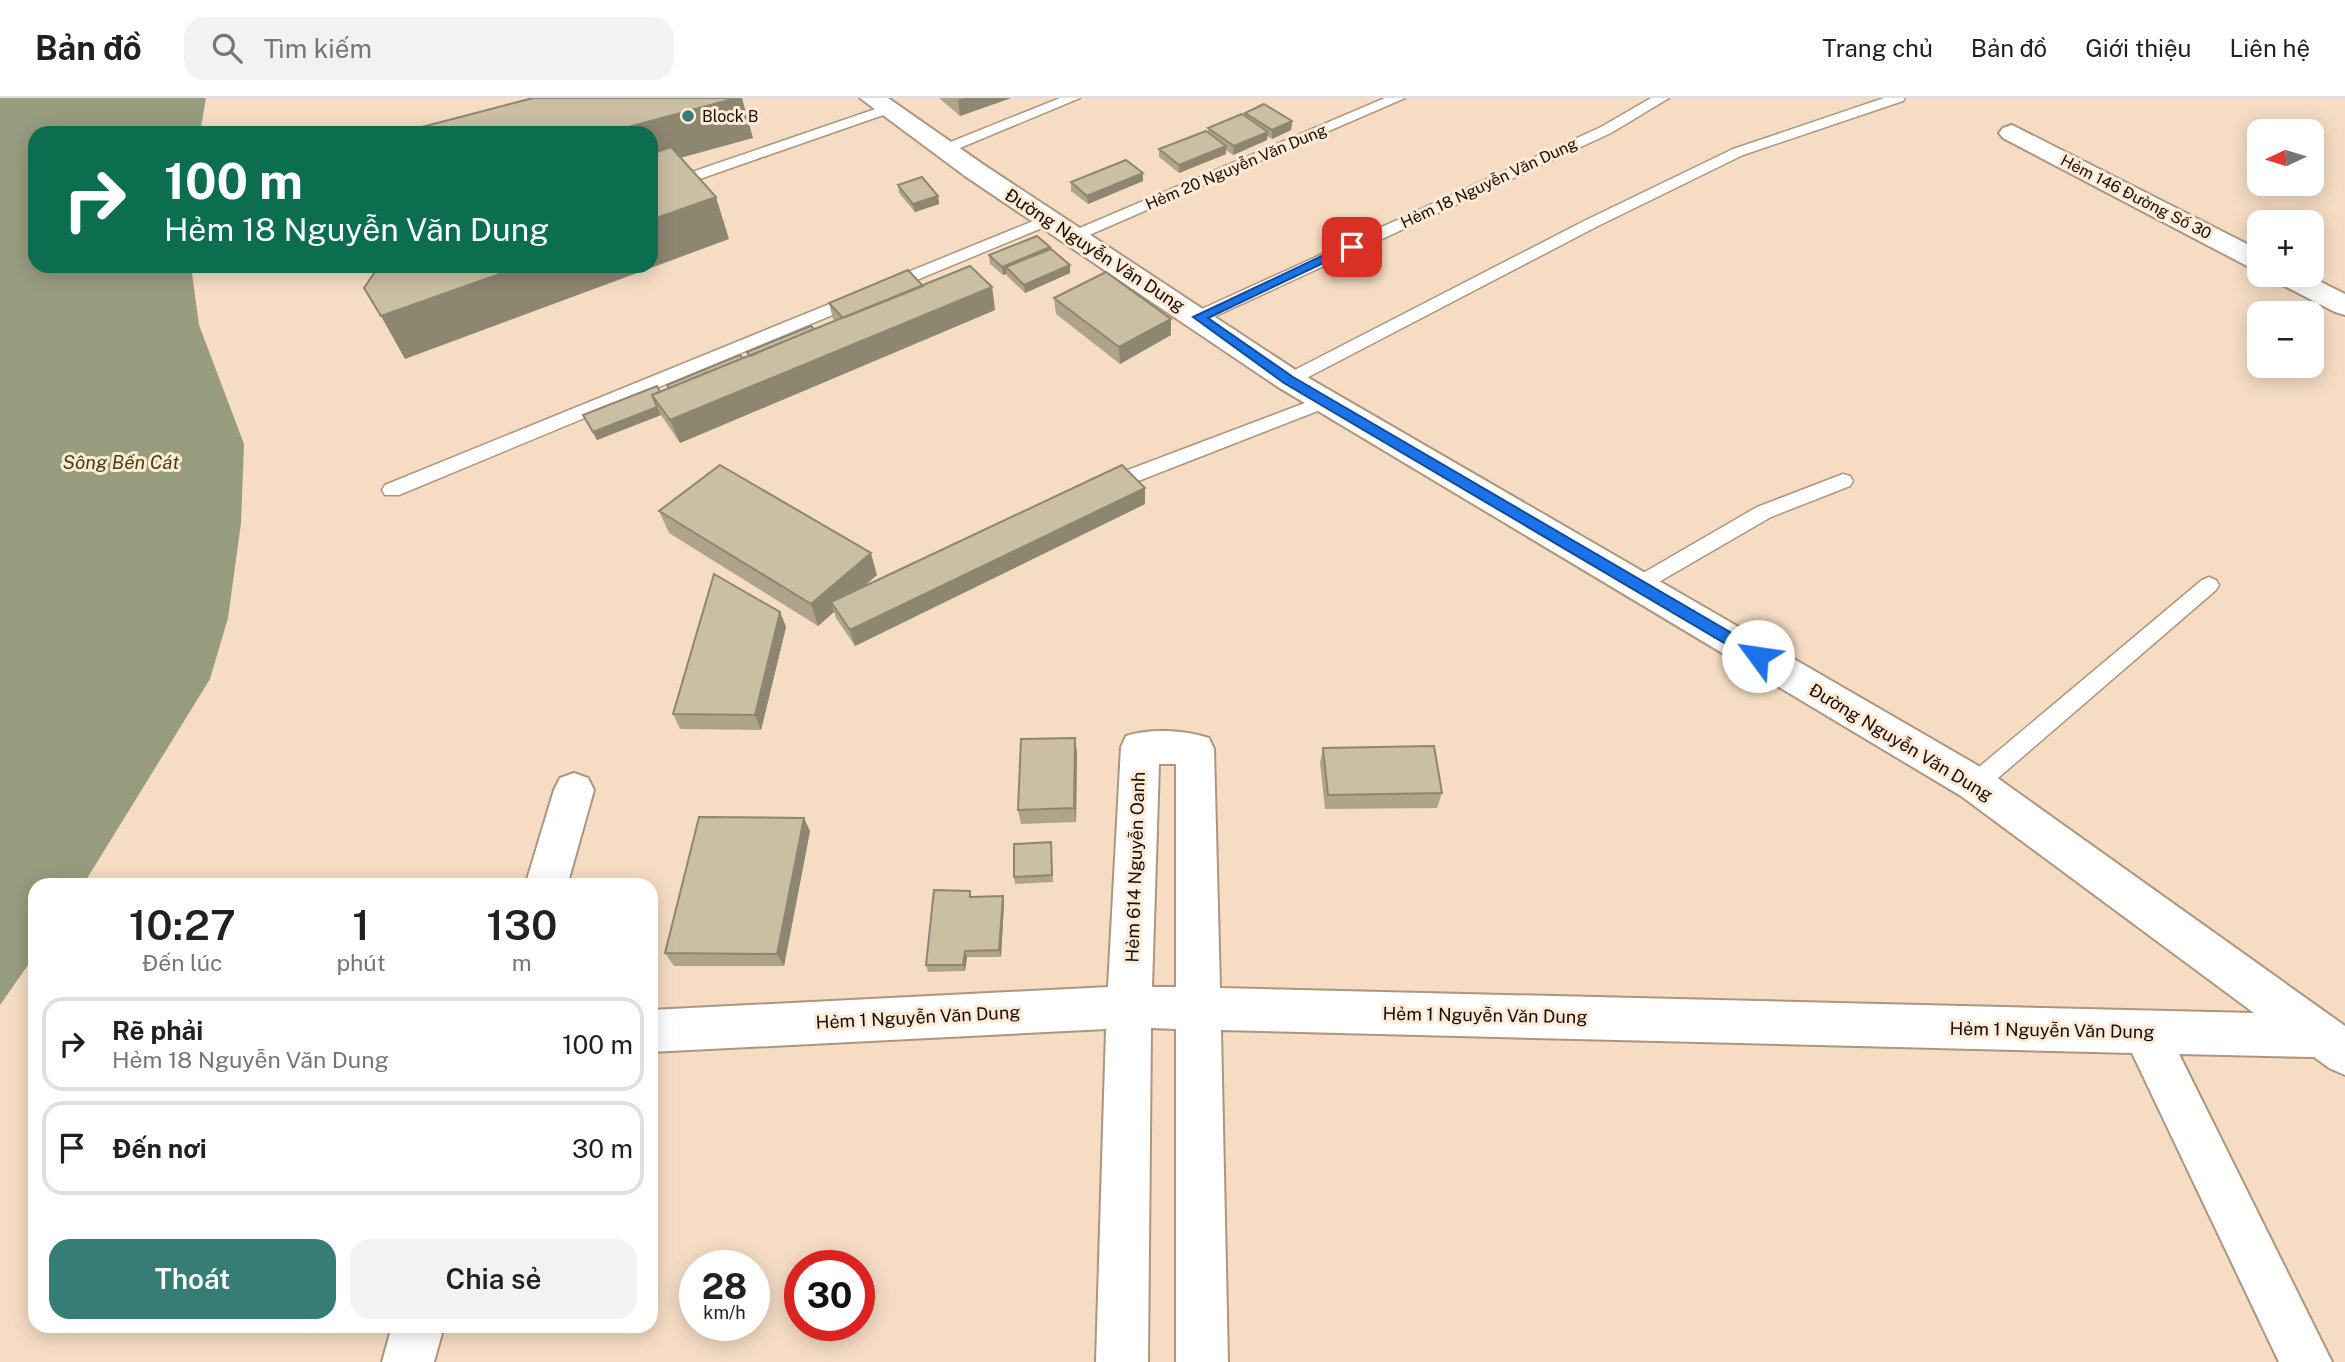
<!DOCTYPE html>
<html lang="vi">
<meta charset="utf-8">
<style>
body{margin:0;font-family:"Public Sans",sans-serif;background:#f2f2f2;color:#202124;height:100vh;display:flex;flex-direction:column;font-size:26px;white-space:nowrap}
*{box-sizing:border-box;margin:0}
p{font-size:23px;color:#757577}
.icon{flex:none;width:38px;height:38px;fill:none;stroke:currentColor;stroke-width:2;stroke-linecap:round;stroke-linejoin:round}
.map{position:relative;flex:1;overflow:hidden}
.side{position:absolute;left:28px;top:780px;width:630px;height:455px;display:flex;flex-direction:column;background:#fff;border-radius:21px;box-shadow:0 4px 18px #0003}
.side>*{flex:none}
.top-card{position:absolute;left:28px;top:28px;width:630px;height:147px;border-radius:21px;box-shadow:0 4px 18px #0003;background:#0b6e4f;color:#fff;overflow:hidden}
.needle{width:46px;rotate:266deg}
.buttons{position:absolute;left:2247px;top:21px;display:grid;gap:14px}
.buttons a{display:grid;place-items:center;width:77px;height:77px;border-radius:14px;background:#fff;box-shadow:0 4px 18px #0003;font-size:35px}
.speed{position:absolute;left:679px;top:1152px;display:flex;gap:14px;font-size:35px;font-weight:700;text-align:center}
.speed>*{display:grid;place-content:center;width:91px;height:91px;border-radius:50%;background:#fff;box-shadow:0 4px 18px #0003;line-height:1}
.speed small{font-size:18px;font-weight:400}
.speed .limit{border:10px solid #d22;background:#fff;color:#111}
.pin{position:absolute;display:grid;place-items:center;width:60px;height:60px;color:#fff;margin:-30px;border-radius:14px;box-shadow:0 4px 10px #0006}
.me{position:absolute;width:77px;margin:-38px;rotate:301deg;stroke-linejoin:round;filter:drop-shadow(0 0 5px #0008)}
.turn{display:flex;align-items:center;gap:24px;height:147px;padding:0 21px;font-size:32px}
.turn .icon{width:91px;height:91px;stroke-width:2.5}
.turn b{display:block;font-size:49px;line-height:60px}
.eta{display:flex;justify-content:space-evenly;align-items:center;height:119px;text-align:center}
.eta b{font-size:42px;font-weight:600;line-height:49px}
.button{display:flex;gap:14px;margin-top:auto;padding:14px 21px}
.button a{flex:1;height:80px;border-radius:21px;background:#367d75;color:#fff;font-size:28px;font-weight:600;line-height:80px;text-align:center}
.button a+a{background:#f2f2f2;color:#202124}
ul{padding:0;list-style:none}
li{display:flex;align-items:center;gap:21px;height:94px;margin:0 14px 10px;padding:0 7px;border:4px solid #e0e0e0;border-radius:21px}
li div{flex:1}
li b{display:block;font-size:26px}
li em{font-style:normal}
header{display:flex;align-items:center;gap:42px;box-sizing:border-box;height:98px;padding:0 35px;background:#fff;border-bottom:2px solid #e0e0e0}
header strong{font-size:33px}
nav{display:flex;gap:38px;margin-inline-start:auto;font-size:24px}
.search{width:490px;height:63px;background:#f2f2f2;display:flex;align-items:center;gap:18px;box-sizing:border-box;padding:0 24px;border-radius:21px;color:#757577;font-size:26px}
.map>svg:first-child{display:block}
.water{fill:#989c7f}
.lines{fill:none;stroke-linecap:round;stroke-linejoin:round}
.lane-casing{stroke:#ad957e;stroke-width:3}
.street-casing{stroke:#ad957e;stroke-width:4}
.lane{fill:#fff;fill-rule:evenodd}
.street{fill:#fff;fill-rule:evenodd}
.wall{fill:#aea48b}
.shaded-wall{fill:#8d8671}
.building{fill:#cabfa2;stroke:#8d8671;stroke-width:2}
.route{fill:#1a73e8;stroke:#114b97;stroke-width:2}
.poi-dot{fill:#367d75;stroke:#ffead6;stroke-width:2.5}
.labels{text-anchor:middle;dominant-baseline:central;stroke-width:6;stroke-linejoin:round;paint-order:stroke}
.far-poi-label{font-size:16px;fill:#170e06;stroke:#ffead6;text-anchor:start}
.far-street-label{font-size:16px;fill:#170e06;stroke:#ffead6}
.street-label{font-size:18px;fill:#170e06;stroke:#ffead6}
.water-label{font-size:19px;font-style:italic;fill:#404411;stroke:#ffead6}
</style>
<header>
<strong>Bản đồ</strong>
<div class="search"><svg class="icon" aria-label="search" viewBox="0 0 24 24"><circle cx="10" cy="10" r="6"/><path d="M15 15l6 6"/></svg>Tìm kiếm</div>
<nav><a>Trang chủ</a><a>Bản đồ</a><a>Giới thiệu</a><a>Liên hệ</a></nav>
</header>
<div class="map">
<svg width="2345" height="1264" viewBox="0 0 2345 1264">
<rect width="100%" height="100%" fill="#f5dcc3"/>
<path class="water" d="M0,0H206L200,35H35V168H191L199,227L244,346L241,425L228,520L210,581L83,787L35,788V857L0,907Z"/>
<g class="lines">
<defs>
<path id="lane" d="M1060,0H1080L948,55L943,57L935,52L938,49Z
M1385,0H1405L1080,141H1068L1066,138L1068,135Z
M1651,0H1669L1611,35L1205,223H1193L1190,219L1193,215L1601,29Z
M1884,0H1905L1903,3L1743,57L1596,129L1295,286H1283L1280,282L1283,278L1584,123L1733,51Z
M887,7L892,8L894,11L892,14L651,98V88Z
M1048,117L1054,119L1056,122L1054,125L399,397H385L382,392L385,387Z
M1326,297L1333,299L1335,303L1333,307L1110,394H1096L1093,389L1096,384Z
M1843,376L1850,378L1853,383L1850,388L1771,419L1645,492L1638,495L1631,492L1628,487L1631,482L1757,409Z
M2209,479L2216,482L2219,487L2216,492L1983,693L1975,696L1967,693L1963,686L1967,679L2202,482Z"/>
<path id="street" d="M860,0H888L984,67L1300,275L1989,674L2345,928V977L2329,970L2314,959L2179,956L2332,1264H2279L2132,955L1221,932L1228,1264H1176V931L1151,930L1148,1264H1096L1106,931L651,954V912L1108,889L1121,649L1126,638C1150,630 1185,632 1209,640L1214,651L1220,890L2254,915L1961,698L1278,289L965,78ZM1159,666H1176V889H1152Z
M2012,27L2259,152V171L2249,169L2003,40L1999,35L2003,30Z
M2271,177H2307L2345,196V217L2335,214L2275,183Z
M574,675L588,680L594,692L567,788H525L554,692L560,680Z
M392,1228H444L434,1264H382Z"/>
</defs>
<use href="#lane" class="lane-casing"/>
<use href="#street" class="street-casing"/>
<use href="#lane" class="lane"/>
<use href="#street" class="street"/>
</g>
<path class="wall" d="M939,0H1011L960,18Z
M1245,15L1292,23L1291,32L1272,41L1267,38V42L1233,57L1226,52V56L1179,75L1159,59V51L1208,34V30L1245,18Z
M1143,83L1088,106L1071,93V84Z
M898,87L938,98L939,106L915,114L899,95Z
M1050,151L1070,167V175L1025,195L1007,178V176L1003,177L990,166L989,157Z
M923,188L992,189L995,212L680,345L661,317L597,342L583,317L660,294L668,291L667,287L748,258L747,254L814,231L835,223L833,221L829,205Z
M1054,200L1171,221V237L1120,266L1056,216Z
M1145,390V406L855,548L836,520L834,514L818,528L669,435L659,413L877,477L863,489Z
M780,514L786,529L761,632L680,631L673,616Z
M1323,650L1442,695L1437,710L1325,711L1320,665Z
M1077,654L1076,724L1021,726L1018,712Z
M810,733L784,868H674L665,855Z
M1051,744L1053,784L1015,786L1014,779Z
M1003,798L1004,805L1001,859H967L965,873L928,874L926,867L972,799Z"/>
<path class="shaded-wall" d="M736,0H742L753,40L651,68V35H606Z
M965,0H1011L960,18L958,2Z
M1292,23L1291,32L1272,41V32Z
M1268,34L1267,42L1233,57L1234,48Z
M1226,48V56L1179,75V67Z
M1143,75V83L1088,106L1087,98Z
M938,98L939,106L915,114L913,106Z
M716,99L729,141L405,261L381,218L522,168H651V122Z
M1050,149L1051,157L1006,169L1007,176L1003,177L1002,169Z
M1070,167V175L1025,195L1024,187Z
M992,189L995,212L680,345L670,322Z
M1171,221V237L1120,266L1119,249Z
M657,309L661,317L597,342L593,334Z
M1145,390V406L855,548L850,532Z
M871,455L877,477L836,512L831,504L834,514L818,528L811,506Z
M780,514L786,529L761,632L755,617Z
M1075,640L1077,654L1076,724L1074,710Z
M804,720L810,733L784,868L777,856Z
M1003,798L1004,805L1001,859L999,852Z
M965,853L967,859L965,873L963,867Z"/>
<path class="building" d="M533,0H736L606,35H399Z
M1264,6L1292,23L1272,32L1245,15Z
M1242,16L1268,34L1234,48L1208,30Z
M1206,33L1226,48L1179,67L1159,51Z
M671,49L716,99L651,122V56Z
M1126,62L1143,75L1087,98L1071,84Z
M922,79L938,98L913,106L898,87Z
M1037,138L1050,149L1002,169L989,157Z
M1051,151L1070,167L1024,187L1006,169Z
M379,168H522L381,218L364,190Z
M970,168L992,189L670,322L652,297Z
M908,172L923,188L843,220L829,205Z
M1106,174L1171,221L1119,249L1054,200Z
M811,228L814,231L750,258L747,254Z
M740,257L743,260L669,290L667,287Z
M657,288L660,294L652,297L657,309L593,334L583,317Z
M720,367L871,455L811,506L659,413Z
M1122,367L1145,390L850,532L831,504Z
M714,476L780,514L755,617L673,616Z
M1075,640L1074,710L1018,712L1021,641Z
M1434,648L1442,695L1328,697L1323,650Z
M699,719L804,720L777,856L665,855Z
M1051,744L1052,777L1014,779V746Z
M934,792L970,793V799L1003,798L999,852L965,853L963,867H926Z"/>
<path class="route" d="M1347,146L1357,149L1208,220L1293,279L1764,554L1766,558L1764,562H1753L1284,285L1193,219Z"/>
<circle class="poi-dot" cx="688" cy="18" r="7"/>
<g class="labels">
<g class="far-poi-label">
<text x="702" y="18">Block B</text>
</g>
<g class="far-street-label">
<text transform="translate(1236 69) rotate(-23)">Hẻm 20 Nguyễn Văn Dung</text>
<text transform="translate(1489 85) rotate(-25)">Hẻm 18 Nguyễn Văn Dung</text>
<text transform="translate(2136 99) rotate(27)">Hẻm 146 Đường Số 30</text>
</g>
<g class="street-label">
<text transform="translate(1095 152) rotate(33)">Đường Nguyễn Văn Dung</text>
<text transform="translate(1901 644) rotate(31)">Đường Nguyễn Văn Dung</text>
<text transform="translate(1135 769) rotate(-88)">Hẻm 614 Nguyễn Oanh</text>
<text transform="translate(1485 917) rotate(1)">Hẻm 1 Nguyễn Văn Dung</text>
<text transform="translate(918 919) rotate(-3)">Hẻm 1 Nguyễn Văn Dung</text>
<text transform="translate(2052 932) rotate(1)">Hẻm 1 Nguyễn Văn Dung</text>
</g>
<g class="water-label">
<text x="121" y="364">Sông Bến Cát</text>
</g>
</g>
</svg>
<div class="buttons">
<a><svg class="needle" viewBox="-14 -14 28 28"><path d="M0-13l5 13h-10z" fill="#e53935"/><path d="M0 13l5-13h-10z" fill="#757577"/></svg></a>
<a>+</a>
<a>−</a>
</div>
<div class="speed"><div>28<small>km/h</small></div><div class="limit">30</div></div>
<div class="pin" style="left:1352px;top:149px;background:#d93025"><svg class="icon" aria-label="arrive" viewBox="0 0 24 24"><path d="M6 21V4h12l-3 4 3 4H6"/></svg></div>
<svg class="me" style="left:1758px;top:558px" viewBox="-20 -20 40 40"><circle r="19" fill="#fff"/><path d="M0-13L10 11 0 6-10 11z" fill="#1a73e8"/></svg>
<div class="top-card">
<div class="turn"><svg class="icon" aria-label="right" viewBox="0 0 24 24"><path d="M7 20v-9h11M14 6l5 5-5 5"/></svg><div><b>100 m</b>Hẻm 18 Nguyễn Văn Dung</div></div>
</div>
<section class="side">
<div class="eta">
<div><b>10:27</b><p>Đến lúc</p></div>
<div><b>1</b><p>phút</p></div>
<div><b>130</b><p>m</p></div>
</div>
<ul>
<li><svg class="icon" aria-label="right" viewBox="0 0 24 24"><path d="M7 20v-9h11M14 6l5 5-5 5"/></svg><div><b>Rẽ phải</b><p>Hẻm 18 Nguyễn Văn Dung</p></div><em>100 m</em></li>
<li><svg class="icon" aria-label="arrive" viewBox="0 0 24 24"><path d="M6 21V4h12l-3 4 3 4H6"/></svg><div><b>Đến nơi</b></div><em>30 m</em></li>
</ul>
<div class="button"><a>Thoát</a><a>Chia sẻ</a></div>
</section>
</div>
